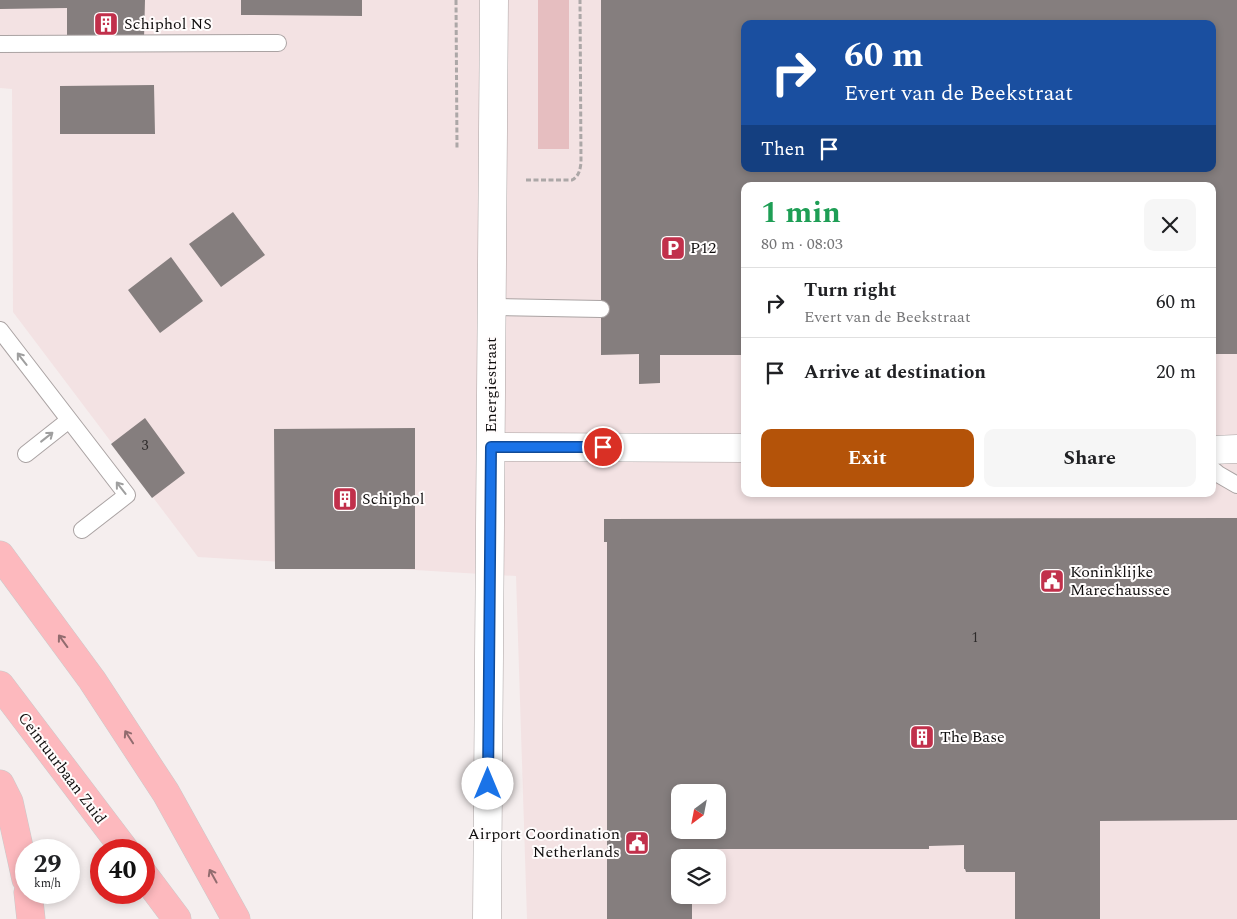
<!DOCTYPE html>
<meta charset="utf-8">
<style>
body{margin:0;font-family:Spectral,serif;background:#f6f6f6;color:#202124;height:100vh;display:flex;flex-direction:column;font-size:19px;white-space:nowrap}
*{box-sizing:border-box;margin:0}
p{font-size:16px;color:#757577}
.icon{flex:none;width:28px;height:28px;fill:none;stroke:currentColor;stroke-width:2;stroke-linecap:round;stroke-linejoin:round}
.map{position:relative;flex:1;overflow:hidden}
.side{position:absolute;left:741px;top:182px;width:475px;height:315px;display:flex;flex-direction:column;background:#fff;border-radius:10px;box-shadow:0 2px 8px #0003}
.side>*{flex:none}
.hud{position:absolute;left:741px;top:20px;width:475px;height:152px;border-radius:10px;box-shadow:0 2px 8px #0003;background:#1a4fa0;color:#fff;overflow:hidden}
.needle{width:32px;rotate:212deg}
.controls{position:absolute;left:671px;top:784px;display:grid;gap:10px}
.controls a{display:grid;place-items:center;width:55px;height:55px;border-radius:10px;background:#fff;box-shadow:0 2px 8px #0003;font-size:25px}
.speed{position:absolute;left:15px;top:839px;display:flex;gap:10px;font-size:25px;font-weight:700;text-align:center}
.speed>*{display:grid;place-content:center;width:65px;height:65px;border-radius:50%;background:#fff;box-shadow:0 2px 8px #0003;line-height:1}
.speed small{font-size:12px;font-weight:400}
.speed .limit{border:8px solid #d22;background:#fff;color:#111}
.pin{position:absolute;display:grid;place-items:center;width:42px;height:42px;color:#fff;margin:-21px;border:2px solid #fff;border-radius:50%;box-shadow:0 1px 5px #0007}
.me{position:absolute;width:55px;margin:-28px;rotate:0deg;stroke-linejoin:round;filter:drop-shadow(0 0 4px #0008)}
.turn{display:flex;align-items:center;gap:18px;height:105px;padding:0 20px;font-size:22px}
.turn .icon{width:65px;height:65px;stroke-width:2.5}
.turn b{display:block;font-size:35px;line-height:42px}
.then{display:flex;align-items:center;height:48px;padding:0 20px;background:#0003;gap:10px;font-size:19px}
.round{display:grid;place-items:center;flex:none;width:52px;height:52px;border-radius:10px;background:#f6f6f6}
.headline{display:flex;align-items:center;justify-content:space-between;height:85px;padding:0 20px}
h1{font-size:30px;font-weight:700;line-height:38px;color:#1e9e55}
.cta{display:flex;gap:10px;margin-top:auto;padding:10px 20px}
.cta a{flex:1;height:58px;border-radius:10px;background:#b45309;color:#fff;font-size:20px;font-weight:700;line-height:58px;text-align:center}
.cta a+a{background:#f6f6f6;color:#202124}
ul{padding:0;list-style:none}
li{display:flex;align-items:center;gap:15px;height:70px;padding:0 20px;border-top:1px solid #e0e0e0}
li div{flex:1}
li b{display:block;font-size:19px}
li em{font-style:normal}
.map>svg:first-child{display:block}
.built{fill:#f3e2e3;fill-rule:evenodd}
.green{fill:#e6bec0}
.building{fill:#857e7e;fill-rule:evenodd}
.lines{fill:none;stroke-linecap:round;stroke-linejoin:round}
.service-casing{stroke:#aaa3a3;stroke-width:18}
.minor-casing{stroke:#aaa3a3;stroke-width:29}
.tertiary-casing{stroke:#aaa3a3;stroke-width:29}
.primary-casing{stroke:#cacaca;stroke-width:29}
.path{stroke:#aca7a7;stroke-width:3;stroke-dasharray:5 2.5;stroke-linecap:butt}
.service{stroke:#fff;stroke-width:16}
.minor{stroke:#fff;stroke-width:28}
.tertiary{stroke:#fff;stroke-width:28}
.primary{stroke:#fdb9be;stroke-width:28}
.oneway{stroke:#9f9f9f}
.oneway2{stroke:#926c6f}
.route-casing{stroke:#114b97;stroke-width:12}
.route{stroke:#1a73e8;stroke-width:9}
.labels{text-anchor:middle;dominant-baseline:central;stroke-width:4;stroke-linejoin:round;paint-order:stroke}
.number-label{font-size:14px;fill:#2d2a2a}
.poi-label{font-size:16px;fill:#100e0e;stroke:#fffcfc;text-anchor:start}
.street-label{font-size:16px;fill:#100e0e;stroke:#fffcfc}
</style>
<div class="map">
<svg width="1237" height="919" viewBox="0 0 1237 919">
<rect width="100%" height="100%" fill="#f5eeee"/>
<path class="built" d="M0,0H1237V919H527L516,576L198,557L13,312L12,89L0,88ZM745,24H1212V169H745ZM745,186H1212V494H745ZM680,792H718V830H680ZM680,858H718V895H680Z"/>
<path class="green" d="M538,0H569V149H538Z"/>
<path class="building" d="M0,0H145L144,39L67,40V8L0,9Z
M241,0H362V16L241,15Z
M601,0H1237V354H1212V186H745V355H660V383L639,384V354L601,355ZM745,24H1212V169H745Z
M154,85L155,134H60V86Z
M233,212L265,255L221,287L189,244Z
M171,257L203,301L160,333L128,290Z
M145,418L185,473L152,498L111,444Z
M415,428V569H275L274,429Z
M1237,518V820L1100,821V919H1015V872H966L965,869H964V845L929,846V849H692V858H680V895H692V919H607V542H604V519ZM680,792H718V830H680Z"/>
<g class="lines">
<defs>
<path id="service" d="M0,44L278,43
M492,307L601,309
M0,330L127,495L82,530
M26,454L69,420
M1212,469L1218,474L1237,485"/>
<path id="minor" d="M491,447L745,448
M1212,450L1237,449"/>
<path id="tertiary" d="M487,919L494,0"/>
<path id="primary" d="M0,555L92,680L166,793L236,919
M0,685L125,850
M0,784L9,802L26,879
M144,875L177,919
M28,892L31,919"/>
</defs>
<use href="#service" class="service-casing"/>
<use href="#minor" class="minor-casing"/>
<use href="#tertiary" class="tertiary-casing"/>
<use href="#primary" class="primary-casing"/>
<path class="path" d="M456,0L457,149
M526,180H572C579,176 580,170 581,163L580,0"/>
<use href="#service" class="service"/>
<use href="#minor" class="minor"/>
<use href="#tertiary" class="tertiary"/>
<use href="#primary" class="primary"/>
</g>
<defs><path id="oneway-shaft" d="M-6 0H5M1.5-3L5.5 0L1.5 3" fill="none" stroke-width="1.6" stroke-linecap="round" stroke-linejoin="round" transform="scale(1.25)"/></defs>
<g class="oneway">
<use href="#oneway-shaft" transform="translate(22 359) rotate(-128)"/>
<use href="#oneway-shaft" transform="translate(47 437) rotate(-38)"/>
<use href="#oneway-shaft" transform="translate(121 488) rotate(-128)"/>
</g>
<g class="oneway2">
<use href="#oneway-shaft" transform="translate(63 641) rotate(-126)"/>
<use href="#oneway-shaft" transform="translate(129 737) rotate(-123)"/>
<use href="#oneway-shaft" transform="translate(213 876) rotate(-119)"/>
</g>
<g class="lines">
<defs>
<path id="route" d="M488,784L491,447H603"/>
</defs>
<use href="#route" class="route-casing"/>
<use href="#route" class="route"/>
</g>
<defs>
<symbol id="building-square" viewBox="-11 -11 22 22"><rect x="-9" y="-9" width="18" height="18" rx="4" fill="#c1304b" stroke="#fffcfc"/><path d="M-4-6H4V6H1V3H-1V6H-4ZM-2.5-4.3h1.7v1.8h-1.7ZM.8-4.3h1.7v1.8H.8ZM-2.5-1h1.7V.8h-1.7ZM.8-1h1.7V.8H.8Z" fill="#fff"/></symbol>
<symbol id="parking-square" viewBox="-11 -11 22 22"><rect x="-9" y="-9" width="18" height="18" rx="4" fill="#c1304b" stroke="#fffcfc"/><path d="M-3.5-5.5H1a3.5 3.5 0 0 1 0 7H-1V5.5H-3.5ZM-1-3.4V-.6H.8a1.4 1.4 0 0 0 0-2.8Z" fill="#fff"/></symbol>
<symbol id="civic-square" viewBox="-11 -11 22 22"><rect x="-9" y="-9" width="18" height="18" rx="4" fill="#c1304b" stroke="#fffcfc"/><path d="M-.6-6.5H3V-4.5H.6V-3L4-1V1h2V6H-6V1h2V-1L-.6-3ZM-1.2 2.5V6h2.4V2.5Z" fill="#fff"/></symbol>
</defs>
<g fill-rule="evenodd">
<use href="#building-square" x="92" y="10" width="28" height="28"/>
<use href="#parking-square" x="659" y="234" width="28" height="28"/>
<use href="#building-square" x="331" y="485" width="28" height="28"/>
<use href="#civic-square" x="1038" y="567" width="28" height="28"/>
<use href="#building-square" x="908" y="723" width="28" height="28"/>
<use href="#civic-square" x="623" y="829" width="28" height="28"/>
</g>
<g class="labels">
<g class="number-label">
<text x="145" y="445">3</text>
<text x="975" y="637">1</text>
</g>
<g class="poi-label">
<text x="124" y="24">Schiphol NS</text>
<text x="690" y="248">P12</text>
<text x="362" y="499">Schiphol</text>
<text x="1070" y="572">Koninklijke<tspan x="1070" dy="18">Marechaussee</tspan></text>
<text x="940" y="737">The Base</text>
<text x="620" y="834" text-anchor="end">Airport Coordination<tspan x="620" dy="18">Netherlands</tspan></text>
</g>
<g class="street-label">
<text transform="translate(491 385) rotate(-90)">Energiestraat</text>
<text transform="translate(62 768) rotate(53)">Ceintuurbaan Zuid</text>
</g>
</g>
</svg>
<div class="controls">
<a><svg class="needle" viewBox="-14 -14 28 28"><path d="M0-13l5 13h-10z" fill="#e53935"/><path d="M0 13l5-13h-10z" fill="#757577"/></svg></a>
<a><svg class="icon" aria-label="layers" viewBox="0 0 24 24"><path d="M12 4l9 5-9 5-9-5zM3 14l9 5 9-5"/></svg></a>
</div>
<div class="speed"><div>29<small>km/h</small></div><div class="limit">40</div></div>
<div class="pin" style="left:603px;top:447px;background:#d93025"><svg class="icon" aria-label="arrive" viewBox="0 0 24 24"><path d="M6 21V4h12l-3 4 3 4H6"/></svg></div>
<svg class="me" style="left:488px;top:784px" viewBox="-20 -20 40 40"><circle r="19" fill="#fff"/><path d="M0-13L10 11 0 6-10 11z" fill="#1a73e8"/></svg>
<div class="hud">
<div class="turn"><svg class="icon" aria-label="right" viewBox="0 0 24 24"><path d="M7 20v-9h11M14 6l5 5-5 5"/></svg><div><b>60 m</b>Evert van de Beekstraat</div></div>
<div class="then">Then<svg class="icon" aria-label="arrive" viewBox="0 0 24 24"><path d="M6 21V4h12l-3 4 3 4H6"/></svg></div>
</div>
<section class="side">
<div class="headline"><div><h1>1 min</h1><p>80 m · 08:03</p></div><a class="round"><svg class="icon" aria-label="close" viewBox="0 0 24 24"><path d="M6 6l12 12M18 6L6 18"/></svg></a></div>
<ul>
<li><svg class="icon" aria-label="right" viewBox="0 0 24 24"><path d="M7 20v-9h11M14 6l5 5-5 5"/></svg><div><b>Turn right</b><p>Evert van de Beekstraat</p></div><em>60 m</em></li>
<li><svg class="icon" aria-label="arrive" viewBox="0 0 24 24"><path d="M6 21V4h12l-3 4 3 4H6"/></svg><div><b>Arrive at destination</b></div><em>20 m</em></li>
</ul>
<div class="cta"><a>Exit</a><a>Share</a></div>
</section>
</div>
